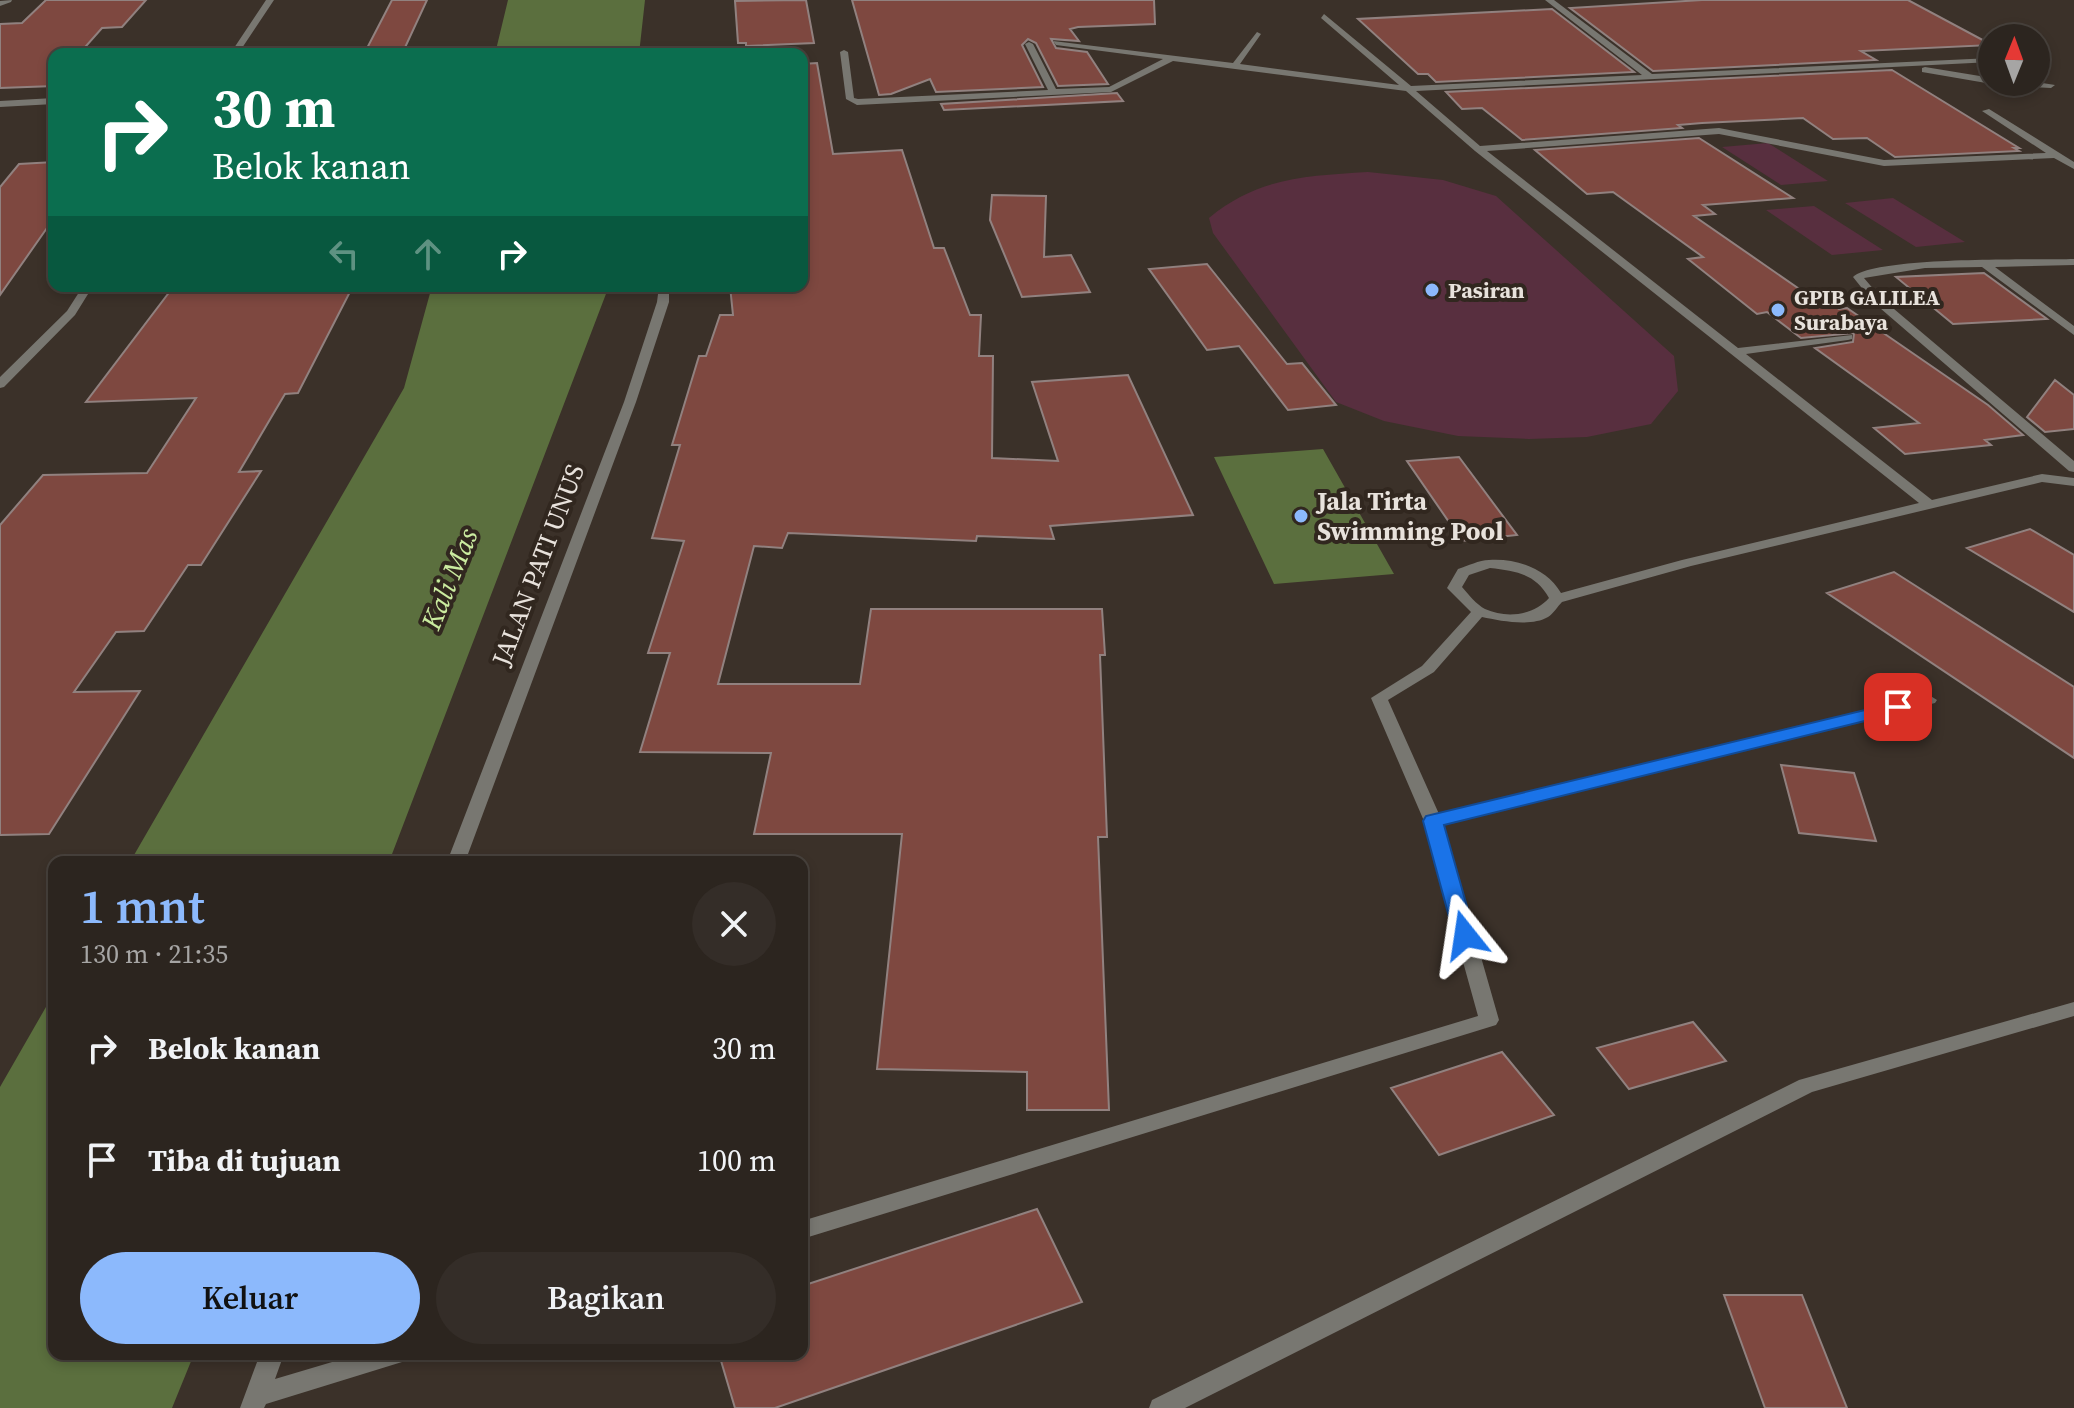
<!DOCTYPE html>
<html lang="id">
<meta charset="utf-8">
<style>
body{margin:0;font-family:"Source Serif 4",serif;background:#342d28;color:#f1f3f6;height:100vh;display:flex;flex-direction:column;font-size:30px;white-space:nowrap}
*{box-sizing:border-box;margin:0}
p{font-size:26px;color:#a6a5a4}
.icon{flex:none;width:44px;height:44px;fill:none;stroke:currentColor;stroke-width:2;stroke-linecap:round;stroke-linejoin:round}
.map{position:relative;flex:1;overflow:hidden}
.sheet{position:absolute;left:48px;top:856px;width:760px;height:504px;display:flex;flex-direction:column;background:#2c251f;border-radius:16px;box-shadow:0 4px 12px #0003,0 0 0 2px #48423d}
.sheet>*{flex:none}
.hud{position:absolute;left:48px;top:48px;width:760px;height:244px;border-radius:16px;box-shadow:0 4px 12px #0003,0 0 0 2px #48423d;background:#0b6e4f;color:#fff;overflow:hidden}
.needle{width:52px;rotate:1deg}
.fabs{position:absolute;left:1978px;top:24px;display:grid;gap:16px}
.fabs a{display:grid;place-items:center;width:72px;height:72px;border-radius:50%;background:#2c251f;box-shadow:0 4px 12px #0003,0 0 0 2px #48423d;font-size:40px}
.pin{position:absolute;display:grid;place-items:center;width:68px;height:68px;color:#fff;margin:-34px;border-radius:16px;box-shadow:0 4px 12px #0006}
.me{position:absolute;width:88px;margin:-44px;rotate:345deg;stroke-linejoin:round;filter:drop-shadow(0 0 6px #0008)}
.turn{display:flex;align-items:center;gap:28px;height:168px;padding:0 32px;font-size:36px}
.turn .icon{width:104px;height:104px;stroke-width:2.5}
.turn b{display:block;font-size:56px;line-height:68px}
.lanes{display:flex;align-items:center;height:76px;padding:0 32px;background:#0003;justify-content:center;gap:40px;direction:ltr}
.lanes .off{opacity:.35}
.round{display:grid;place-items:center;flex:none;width:84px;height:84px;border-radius:42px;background:#342d28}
.overview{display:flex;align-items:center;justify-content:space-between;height:136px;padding:0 32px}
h1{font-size:48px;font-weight:600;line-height:60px;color:#8cb9fc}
.action{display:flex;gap:16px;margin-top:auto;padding:16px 32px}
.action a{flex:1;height:92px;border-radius:48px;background:#8cb9fc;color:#111;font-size:32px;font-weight:600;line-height:92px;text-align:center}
.action a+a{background:#342d28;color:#f1f3f6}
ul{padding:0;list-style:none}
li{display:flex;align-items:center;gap:24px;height:112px;padding:0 32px}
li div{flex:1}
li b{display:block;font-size:30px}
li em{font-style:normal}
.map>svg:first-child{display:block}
.green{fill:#582f3f}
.water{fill:#5b6f3e}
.building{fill:#7e4840;stroke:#91817f;stroke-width:2}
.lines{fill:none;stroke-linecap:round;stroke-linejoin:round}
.minor{fill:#787771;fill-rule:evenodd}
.tertiary{fill:#787771;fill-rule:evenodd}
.route{fill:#1a73e8;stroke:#114b97;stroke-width:2}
.poi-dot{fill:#8cb9fc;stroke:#31271f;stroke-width:3}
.labels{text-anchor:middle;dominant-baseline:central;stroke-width:8;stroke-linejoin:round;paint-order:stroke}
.far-poi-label{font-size:22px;font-weight:bold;fill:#e8e2dc;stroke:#31271f;text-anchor:start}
.poi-label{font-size:26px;font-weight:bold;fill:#e8e2dc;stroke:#31271f;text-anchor:start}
.street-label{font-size:26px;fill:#e8e2dc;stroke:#31271f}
.water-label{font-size:28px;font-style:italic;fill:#cbeca0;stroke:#31271f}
</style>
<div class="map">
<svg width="2074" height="1408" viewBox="0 0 2074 1408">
<rect width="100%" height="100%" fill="#3b3129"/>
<path class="green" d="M1768,143L1828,181L1781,185L1722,147Z
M1368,172L1443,180L1496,196L1674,356L1678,391L1651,424L1587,437L1529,439L1458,436L1384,421L1336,402L1213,233L1209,218C1258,177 1307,176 1368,172Z
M1893,198L1965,242L1916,247L1845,203Z
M1814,206L1883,250L1832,255L1766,210Z"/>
<path class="water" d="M508,0H645L639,54H495Z
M432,286H609L389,862H130L404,388Z
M1323,449L1394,574L1274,584L1214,457Z
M54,993V1354H194L172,1408H0V1087Z"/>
<path class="building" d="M46,0H146L122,27L102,28L79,54H54V86L0,88V24L22,23Z
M392,0H427L402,54H364Z
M806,0L814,43L746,46V43H738L735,1Z
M852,0H1154L1155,24L1078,27L1070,29L1079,41L1051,39L1056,48L1087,52L1108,84L1058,86L1036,43L1028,39L1022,45L1043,87L936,92L930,79L891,94L879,95Z
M1702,0H1908L1992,45L1861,51L1876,60L1653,71L1570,8Z
M1552,9L1634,72L1436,82L1428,74H1418L1358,19Z
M817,63L833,154L902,150L934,248H944L970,315H981L979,356H993L992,458L1058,461L1032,382L1128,375L1193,515L1050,526L1054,539L977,536L976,541L788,533L782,548L754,546L718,684H860L871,609H1102L1105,655H1100L1107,837H1098L1109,1110H1027V1072L877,1069L902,834H754L771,753L640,752L670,653H648L684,541L652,538L680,445H672L699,356H706L720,315H733L730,286H802V64Z
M1892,70L2019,148H2014L2019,151L1895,157L1867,138L1833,139L1803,118L1702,123L1678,125L1682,128L1522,140L1482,108L1462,109L1446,92Z
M1117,93L1123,101L944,110L941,104Z
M1699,138L1793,198L1703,205L1715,214L1694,216L1808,295L1814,294L1839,309L1847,308L1988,405L2023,435L1985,440L1991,445L1905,454L1874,428L1919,423L1815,348L1853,342L1854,333L1801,338L1767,312L1757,314L1688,259L1703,257L1613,192L1587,194L1535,150Z
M54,162V218L0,295V187L19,164Z
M992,195L1046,196L1044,257L1071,255L1090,292L1022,297L990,220Z
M1207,264L1287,364L1302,363L1336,405L1288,410L1239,346L1207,350L1149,269Z
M1984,273L2047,319L1953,324L1896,277Z
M174,286H353L298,393L285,394L239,472L261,471L201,565H188L144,631L116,632L74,692L140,691L49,834L0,835V525L43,475L147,473L196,398L86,402Z
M2055,380L2074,395V429L2045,432L2027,417Z
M1459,457L1517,535L1462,541L1407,461Z
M2030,529L2074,555V612L1967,548Z
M1894,572L2074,687V758L1827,593Z
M1781,765L1854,773L1876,841L1799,833Z
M1693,1022L1726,1061L1629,1089L1597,1048Z
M1502,1052L1554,1115L1439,1155L1391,1088Z
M1037,1209L1082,1302L775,1408H735L719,1354H802V1286Z
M1724,1295H1802L1847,1408H1765Z"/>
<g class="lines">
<path class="minor" d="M12,0L11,2L0,6V1Z
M1545,0H1554L1652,74L1992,58V62L1416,91L1480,146L1719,128L1884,160L2046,153L1982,111L1989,109L2074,162V169L2054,158L1884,166L1719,134L1487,151L1738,348L1852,335V339L1848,340L1746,354L1932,500L2042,474L2074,478V486L2042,482L1691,566L1562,602C1558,606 1553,614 1548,617C1531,627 1501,621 1482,617L1434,672L1388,700L1439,814L1929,695L1937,700L1935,703L1443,824L1499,1020L1496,1025L802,1239V1221L1478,1016L1424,821L1371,698L1422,666L1471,612L1447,588L1458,569C1468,566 1479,560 1489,560C1517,558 1547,569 1561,593L1682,560L1919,503L1475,151L1406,91L1173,61L1111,92L857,105L846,99L840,52L844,50L848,52L854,98L858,99L1048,90L1025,44L1029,42L1033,44L1056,89L1109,87L1163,59L1056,45L1053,41L1233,63L1257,32L1261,34L1240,64L1399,85L1321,18L1324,14L1411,86L1642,75ZM1490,568C1516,571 1536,574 1549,598C1534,615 1507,619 1485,609C1477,605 1468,594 1462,587L1469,575Z
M1925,67L1992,78V82H1996L1992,84L1922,72V68Z
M1996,82H2036L2055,85L2051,88L2000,85Z
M2074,259V265L1995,267L2074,326V335L1982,267L1925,268L1864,278L1881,298L2074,461V472L2069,471L1873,302L1853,277C1876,256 2035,260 2074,259Z
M659,286H669V302L636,402L465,862H447L624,402L657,302Z
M2074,1002V1016L1812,1092L1185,1408H1149L1152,1400L1799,1080Z
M260,1354H284L275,1379L359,1354H406L402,1362L266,1404L264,1408H240Z"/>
<path class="tertiary" d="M266,0H274L238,54H230Z
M54,98V104L0,107V101Z
M83,286H93L75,315L4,387L0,388V377L67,311Z"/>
</g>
<path class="route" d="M1898,702L1905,704L1908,707L1905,711L1444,825L1475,935L1472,940H1457L1454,935L1423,821L1426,816Z"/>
<g class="poi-dot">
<circle cx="1432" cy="290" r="8"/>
<circle cx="1778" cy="310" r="8"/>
<circle cx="1301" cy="516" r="8"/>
</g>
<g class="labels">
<g class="far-poi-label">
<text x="1448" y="290">Pasiran</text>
<text x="1794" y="297">GPIB GALILEA<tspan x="1794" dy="25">Surabaya</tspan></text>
</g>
<g class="poi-label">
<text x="1317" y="501">Jala Tirta<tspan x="1317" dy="30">Swimming Pool</tspan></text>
</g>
<g class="street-label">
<text transform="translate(538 565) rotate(-69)">JALAN PATI UNUS</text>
</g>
<g class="water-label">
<text transform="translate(449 579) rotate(-68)">Kali Mas</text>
</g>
</g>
</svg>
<div class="fabs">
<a><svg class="needle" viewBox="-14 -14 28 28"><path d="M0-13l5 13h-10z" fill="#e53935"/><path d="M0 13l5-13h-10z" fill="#a6a5a4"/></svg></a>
</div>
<div class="pin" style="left:1898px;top:707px;background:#d93025"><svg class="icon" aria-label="arrive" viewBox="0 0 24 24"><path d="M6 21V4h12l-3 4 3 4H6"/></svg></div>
<svg class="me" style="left:1465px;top:935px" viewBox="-20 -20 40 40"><path d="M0-17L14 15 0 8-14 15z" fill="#1a73e8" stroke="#fff" stroke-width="4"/></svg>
<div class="hud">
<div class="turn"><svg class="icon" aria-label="right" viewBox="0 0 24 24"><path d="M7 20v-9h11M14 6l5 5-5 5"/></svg><div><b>30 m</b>Belok kanan</div></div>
<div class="lanes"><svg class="icon off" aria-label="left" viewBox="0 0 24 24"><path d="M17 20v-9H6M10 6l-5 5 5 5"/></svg><svg class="icon off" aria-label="ahead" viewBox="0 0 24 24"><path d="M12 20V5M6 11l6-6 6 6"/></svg><svg class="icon" aria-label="right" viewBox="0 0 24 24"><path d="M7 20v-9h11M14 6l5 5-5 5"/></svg></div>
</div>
<section class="sheet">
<div class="overview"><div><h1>1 mnt</h1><p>130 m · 21:35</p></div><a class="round"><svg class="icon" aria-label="close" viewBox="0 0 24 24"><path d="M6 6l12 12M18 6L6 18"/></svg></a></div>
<ul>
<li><svg class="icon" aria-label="right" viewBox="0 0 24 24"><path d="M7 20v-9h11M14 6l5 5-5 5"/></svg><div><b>Belok kanan</b></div><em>30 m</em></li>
<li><svg class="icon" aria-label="arrive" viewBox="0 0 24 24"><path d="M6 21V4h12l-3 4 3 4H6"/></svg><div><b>Tiba di tujuan</b></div><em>100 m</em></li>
</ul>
<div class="action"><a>Keluar</a><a>Bagikan</a></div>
</section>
</div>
